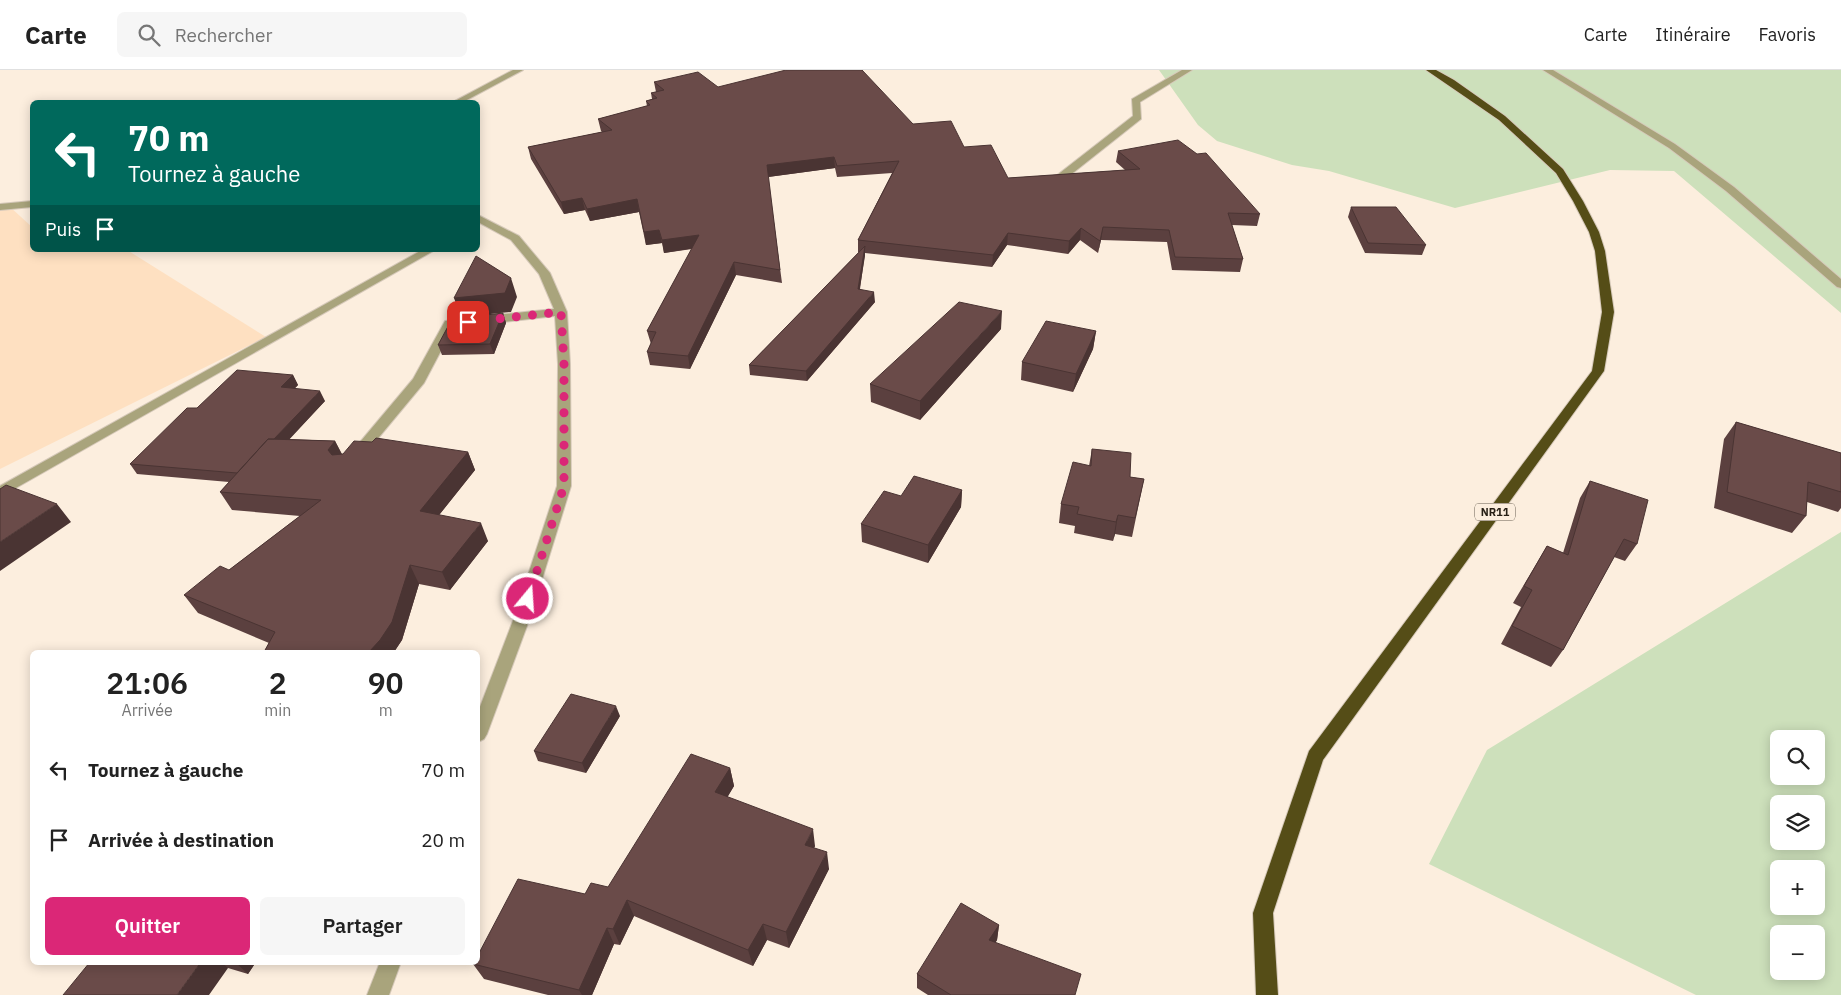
<!DOCTYPE html>
<html lang="fr">
<meta charset="utf-8">
<style>
body{margin:0;font-family:"IBM Plex Sans",sans-serif;background:#f6f6f6;color:#222;height:100vh;display:flex;flex-direction:column;font-size:19px;white-space:nowrap}
*{box-sizing:border-box;margin:0}
p{font-size:16px;color:#767676}
.icon{flex:none;width:28px;height:28px;fill:none;stroke:currentColor;stroke-width:2;stroke-linecap:round;stroke-linejoin:round}
.map{position:relative;flex:1;overflow:hidden}
.details{position:absolute;left:30px;top:580px;width:450px;height:315px;display:flex;flex-direction:column;background:#fff;border-radius:8px;box-shadow:0 2px 12px #0003}
.details>*{flex:none}
.banner{position:absolute;left:30px;top:30px;width:450px;height:152px;border-radius:8px;box-shadow:0 2px 12px #0003;background:#00695c;color:#fff;overflow:hidden}
.tools{position:absolute;left:1770px;top:660px;display:grid;gap:10px}
.tools a{display:grid;place-items:center;width:55px;height:55px;border-radius:8px;background:#fff;box-shadow:0 2px 12px #0003;font-size:25px}
.pin{position:absolute;display:grid;place-items:center;width:42px;height:42px;color:#fff;margin:-21px;border-radius:10px;box-shadow:0 2px 8px #0006}
.me{position:absolute;width:55px;margin:-28px;rotate:18deg;stroke-linejoin:round;filter:drop-shadow(0 0 4px #0008)}
.turn{display:flex;align-items:center;gap:18px;height:105px;padding:0 15px;font-size:22px}
.turn .icon{width:65px;height:65px;stroke-width:2.5}
.turn b{display:block;font-size:35px;line-height:42px}
.then{display:flex;align-items:center;height:48px;padding:0 15px;background:#0003;gap:10px;font-size:19px}
.eta{display:flex;justify-content:space-evenly;align-items:center;height:85px;text-align:center}
.eta b{font-size:30px;font-weight:600;line-height:35px}
.cta{display:flex;gap:10px;margin-top:auto;padding:10px 15px}
.cta a{flex:1;height:58px;border-radius:8px;background:#db2777;color:#fff;font-size:20px;font-weight:600;line-height:58px;text-align:center}
.cta a+a{background:#f6f6f6;color:#222}
ul{padding:0;list-style:none}
li{display:flex;align-items:center;gap:15px;height:70px;padding:0 15px}
li div{flex:1}
li b{display:block;font-size:19px}
li em{font-style:normal}
header{display:flex;align-items:center;gap:30px;box-sizing:border-box;height:70px;padding:0 25px;background:#fff;border-bottom:1px solid #e0e0e0}
header strong{font-size:24px}
nav{display:flex;gap:28px;margin-inline-start:auto;font-size:18px}
.search{width:350px;height:45px;background:#f6f6f6;display:flex;align-items:center;gap:12px;box-sizing:border-box;padding:0 18px;border-radius:8px;color:#767676;font-size:19px}
.map>svg:first-child{display:block}
.built{fill:#fee0c1}
.green{fill:#cde0bb;fill-rule:evenodd}
.lines{fill:none;stroke-linecap:round;stroke-linejoin:round}
.lane-casing{stroke:#d6c9ba;stroke-width:2}
.street-casing{stroke:#d6c9ba;stroke-width:2}
.highway-casing{stroke:#d6c9ba;stroke-width:2}
.lane{fill:#a9a47c;fill-rule:evenodd}
.street{fill:#a9a47c;fill-rule:evenodd}
.highway{fill:#554d17;fill-rule:evenodd}
.wall{fill:#5b403f}
.shaded-wall{fill:#4a3433}
.building{fill:#6a4b49;stroke:#4a3433}
.route{stroke:#db2777;stroke-width:9;stroke-dasharray:0 16.2}
.labels{text-anchor:middle;dominant-baseline:central;stroke-width:5;stroke-linejoin:round;paint-order:stroke}
.shield{fill:#fceede;stroke:#675d51;stroke-width:1}
.shield-label{font-size:11px;font-weight:bold;fill:#271f15}
</style>
<header>
<strong>Carte</strong>
<div class="search"><svg class="icon" aria-label="search" viewBox="0 0 24 24"><circle cx="10" cy="10" r="6"/><path d="M15 15l6 6"/></svg>Rechercher</div>
<nav><a>Carte</a><a>Itinéraire</a><a>Favoris</a></nav>
</header>
<div class="map">
<svg width="1841" height="925" viewBox="0 0 1841 925">
<rect width="100%" height="100%" fill="#fceede"/>
<path class="built" d="M9,136L32,157V180H127L266,267L0,399V138Z"/>
<path class="green" d="M1159,0H1841V243L1674,101L1610,100L1455,138L1329,101L1292,95L1217,71L1198,55Z
M1841,462V925H1696L1429,794L1487,680ZM1779,669H1816V706H1779ZM1779,734H1816V771H1779ZM1779,799H1816V836H1779ZM1779,864H1816V901H1779Z"/>
<g class="lines">
<defs>
<path id="lane" d="M1182,0H1192L1140,32L1141,49L1064,110H1056V106L1133,46L1132,29Z"/>
<path id="street" d="M513,0H523L463,32H453Z
M1543,0H1553L1675,74L1734,117L1841,209V218L1837,217L1726,121L1669,78Z
M32,131V137L0,140V134Z
M478,145L519,166L550,203L567,242L570,294L571,416L530,548L487,664L484,669L478,672V642L514,548L557,416L558,294L555,246L486,254L480,250L486,246L554,239L539,204L511,170L478,152Z
M422,180H435L0,427V416Z
M455,250L461,254L459,257L453,258L424,313L360,390H350L348,387L350,384L413,309L445,251Z
M380,892H401L389,925H367Z"/>
<path id="highway" d="M1426,0H1436L1454,10L1505,46L1563,99L1583,131L1599,162L1605,181L1614,242L1604,301L1323,690L1273,843L1278,925H1256L1253,843L1309,681L1592,301L1602,242L1595,181L1589,162L1573,131L1556,103L1499,50Z"/>
</defs>
<use href="#lane" class="lane-casing"/>
<use href="#street" class="street-casing"/>
<use href="#highway" class="highway-casing"/>
<use href="#lane" class="lane"/>
<use href="#street" class="street"/>
<use href="#highway" class="highway"/>
</g>
<path class="wall" d="M654,12L718,17L913,54L964,77L1008,108L1125,100L1116,92L1118,81L1260,144L1257,156L1232,155L1243,189L1240,202L1172,200L1167,172L1101,170L1098,183L1080,170L1068,184L1007,175L992,197L865,183L860,219L875,232L807,311L750,305L749,295L859,182H858V170L892,103L837,107L835,98L768,107L782,213L736,205L690,299L650,295L647,282L651,274L647,261L692,179L664,183L662,173L646,175L639,142L590,151L585,140L564,144L531,89L528,77L602,62L601,61L598,49L647,36L646,31L652,29L651,23L656,22Z
M1351,137L1426,175L1422,185L1365,183L1348,147Z
M503,243L506,253L494,284L442,285L438,275Z
M1001,259L920,350L871,332L870,314Z
M1096,261L1093,279L1073,322L1021,310L1022,292Z
M293,305L298,315L295,318L325,331L289,369L335,371L342,384L468,382L475,400L439,445L488,471L450,520L419,514L402,570L394,582H264L269,573L198,543L184,525L229,500L300,446L232,440L220,422L229,412L137,404L130,394L197,338Z
M1736,352L1841,383V438L1838,442L1807,432L1806,446L1792,463L1714,438L1724,369Z
M1092,379L1130,407L1144,409L1132,467L1115,464L1113,471L1074,463L1075,456L1059,453L1061,434L1089,396Z
M1590,411L1637,474L1625,491L1614,487L1563,580L1551,597L1501,574L1521,537L1513,533L1547,476L1563,483L1580,428Z
M962,420L961,437L928,493L862,472L861,454Z
M620,646L586,703L538,691L534,681Z
M730,698L734,716L727,727L815,776L814,778L829,799L789,878L767,870L753,896L634,846L620,875L614,874L592,925H548L484,909L473,894L585,824L608,817Z
M999,855L997,870L995,873L1075,925H928L917,918V904Z
M90,892H256L248,904L228,898Z"/>
<path class="shaded-wall" d="M834,87L835,98L768,107L767,95Z
M582,128L585,140L564,144L561,132Z
M637,129L639,142L590,151L587,139Z
M1103,157L1101,170L1098,183L1100,171Z
M1081,158L1080,170L1068,184L1069,171Z
M659,160L662,173L646,175L644,162Z
M1008,163L1007,175L992,197L993,185Z
M699,165L701,177L664,183L662,170Z
M865,176V186L858,229V219Z
M734,192L736,205L690,299L688,286Z
M511,208L517,227L511,242L461,247L454,228Z
M874,222L875,232L807,311L806,301Z
M1002,241L1001,259L920,350V331Z
M503,243L506,253L494,284L490,274Z
M1096,261L1093,279L1073,322L1076,304Z
M293,305L298,315L286,327L281,317Z
M320,321L325,331L248,414L242,403Z
M335,371L344,389L337,398L328,380Z
M468,382L475,400L428,459L420,441Z
M962,420L961,437L928,493V475Z
M57,434L71,452L0,501V472Z
M1118,445L1115,464L1113,471L1116,452Z
M481,453L488,471L450,520L442,502Z
M410,495L419,514L402,570L394,582H369Z
M616,636L620,646L586,703L582,693Z
M730,698L734,716L720,740L715,722Z
M813,759L815,776L807,792L805,775Z
M827,782L829,799L789,878L786,862Z
M627,830L634,846L620,875L613,859Z
M763,854L767,870L753,896L748,880Z
M999,855L997,870L988,885L989,870Z
M607,858L614,874L592,925H582L579,920Z
M201,892H221L228,898L209,925H177Z
M235,892H256L248,904Z"/>
<path class="building" d="M786,0H862L913,54L951,51L964,77L991,75L1008,108L1140,99L1118,81L1178,70L1197,84L1206,83L1260,144L1228,143L1243,189L1175,187L1169,160L1103,157L1100,171L1081,158L1069,171L1008,163L993,185L858,170L899,91L837,96L834,87L767,95L780,200L734,192L688,286L647,282L656,262L647,261L699,165L662,170L659,160L644,162L637,129L587,139L582,128L561,132L528,77L612,60L598,49L650,35L646,31L657,28L651,23L664,20L654,12L698,2L718,17Z
M1351,137H1396L1426,175L1368,173Z
M865,176L858,219L874,222L806,301L749,295Z
M476,186L511,208L505,223L454,228Z
M959,232L1002,241L920,331L870,314Z
M503,243L490,274L438,275L452,249Z
M1046,251L1096,261L1076,304L1022,292Z
M237,300L293,305L281,317L320,321L274,369H268L237,403L130,394L187,338H197Z
M1736,352L1841,383V422L1808,412L1806,446L1727,422Z
M376,368L468,382L420,441L481,453L442,502L410,495L392,552L380,570L369,582H264L275,562L184,525L220,496L229,500L321,430L220,422L268,369L335,371L328,380L332,385L343,384L354,371L372,372Z
M1092,379L1131,383L1130,407L1144,409L1135,448L1118,445L1116,452L1077,444L1079,437L1061,434L1073,392L1091,396Z
M914,406L962,420L928,475L861,454L884,421L901,426Z
M1590,411L1648,430L1637,474L1624,469L1563,580L1512,556L1532,520L1524,516L1547,476L1568,485Z
M6,415L57,434L0,472V419Z
M571,624L616,636L582,693L534,681Z
M691,684L730,698L715,722L813,759L805,775L827,782L786,862L763,854L748,880L627,830L613,859L607,858L579,920L473,894V892H478V885L518,809L585,824L591,813L608,817Z
M961,833L999,855L989,870L1081,904L1075,925H951L917,904Z
M90,892H201L177,925H63Z"/>
<g class="lines">
<path class="route" d="M468,252L561,242L564,294V416L528,529"/>
</g>
<g class="labels">
<rect class="shield" x="1475" y="433.5" width="40" height="17" rx="4"/>
<g class="shield-label">
<text x="1495" y="442">NR11</text>
</g>
</g>
</svg>
<div class="tools">
<a><svg class="icon" aria-label="search" viewBox="0 0 24 24"><circle cx="10" cy="10" r="6"/><path d="M15 15l6 6"/></svg></a>
<a><svg class="icon" aria-label="layers" viewBox="0 0 24 24"><path d="M12 4l9 5-9 5-9-5zM3 14l9 5 9-5"/></svg></a>
<a>+</a>
<a>−</a>
</div>
<div class="pin" style="left:468px;top:252px;background:#d93025"><svg class="icon" aria-label="arrive" viewBox="0 0 24 24"><path d="M6 21V4h12l-3 4 3 4H6"/></svg></div>
<svg class="me" style="left:528px;top:529px" viewBox="-20 -20 40 40"><circle r="17" fill="#db2777" stroke="#fff" stroke-width="3"/><path d="M0-11L8 9 0 5-8 9z" fill="#fff"/></svg>
<div class="banner">
<div class="turn"><svg class="icon" aria-label="left" viewBox="0 0 24 24"><path d="M17 20v-9H6M10 6l-5 5 5 5"/></svg><div><b>70 m</b>Tournez à gauche</div></div>
<div class="then">Puis<svg class="icon" aria-label="arrive" viewBox="0 0 24 24"><path d="M6 21V4h12l-3 4 3 4H6"/></svg></div>
</div>
<section class="details">
<div class="eta">
<div><b>21:06</b><p>Arrivée</p></div>
<div><b>2</b><p>min</p></div>
<div><b>90</b><p>m</p></div>
</div>
<ul>
<li><svg class="icon" aria-label="left" viewBox="0 0 24 24"><path d="M17 20v-9H6M10 6l-5 5 5 5"/></svg><div><b>Tournez à gauche</b></div><em>70 m</em></li>
<li><svg class="icon" aria-label="arrive" viewBox="0 0 24 24"><path d="M6 21V4h12l-3 4 3 4H6"/></svg><div><b>Arrivée à destination</b></div><em>20 m</em></li>
</ul>
<div class="cta"><a>Quitter</a><a>Partager</a></div>
</section>
</div>
